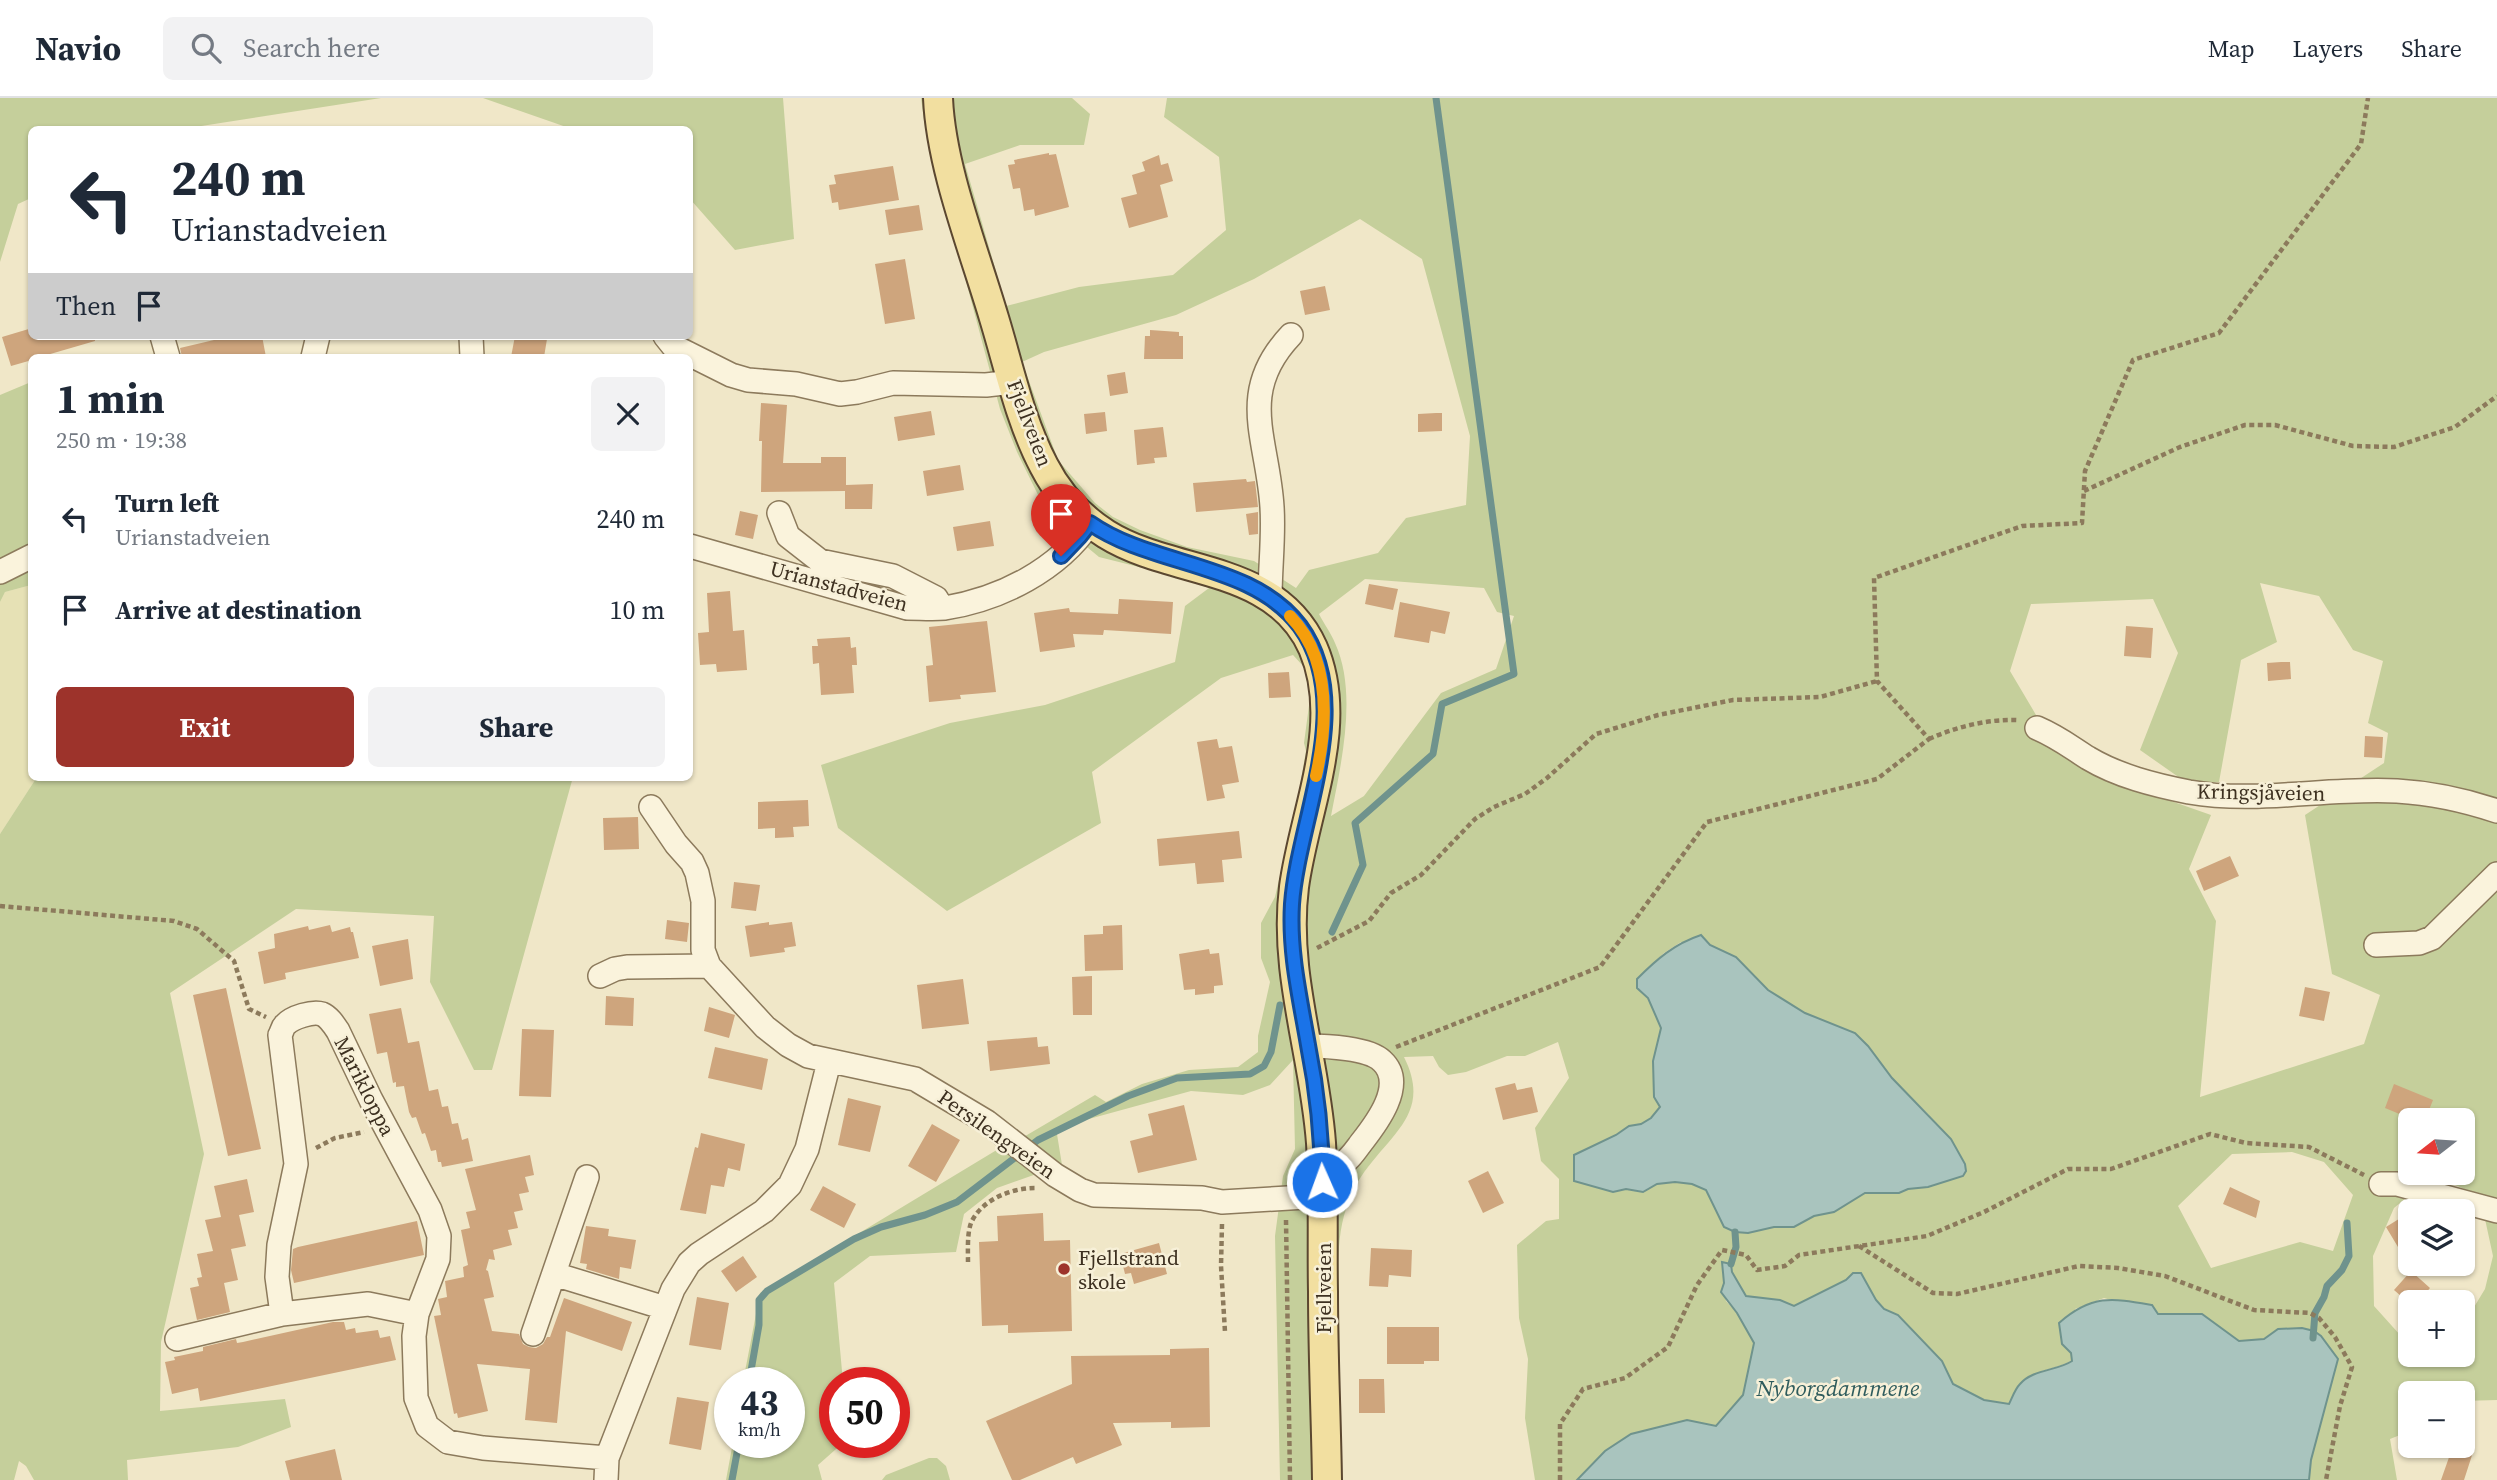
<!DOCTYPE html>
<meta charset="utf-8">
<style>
body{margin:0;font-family:"Source Serif 4",serif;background:#f2f2f3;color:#1f2937;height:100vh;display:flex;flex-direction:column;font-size:26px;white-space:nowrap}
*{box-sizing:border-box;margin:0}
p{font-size:23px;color:#747a83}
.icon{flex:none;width:38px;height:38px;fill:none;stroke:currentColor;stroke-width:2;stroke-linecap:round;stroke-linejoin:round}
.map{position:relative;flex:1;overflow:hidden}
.details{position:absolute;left:28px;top:256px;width:665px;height:427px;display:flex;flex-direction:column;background:#fff;border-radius:10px;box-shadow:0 2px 5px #0004}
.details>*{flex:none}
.top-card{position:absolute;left:28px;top:28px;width:665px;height:214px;border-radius:10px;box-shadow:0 2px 5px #0004;background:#fff;color:#1f2937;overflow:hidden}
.needle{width:46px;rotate:253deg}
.fabs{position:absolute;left:2398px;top:1010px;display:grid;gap:14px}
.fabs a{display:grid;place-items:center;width:77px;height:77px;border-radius:10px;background:#fff;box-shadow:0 2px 5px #0004;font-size:35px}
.speed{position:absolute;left:714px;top:1269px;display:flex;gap:14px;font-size:35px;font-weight:700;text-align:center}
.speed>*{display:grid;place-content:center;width:91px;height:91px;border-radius:50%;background:#fff;box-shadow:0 2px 5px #0004;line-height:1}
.speed small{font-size:18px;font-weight:400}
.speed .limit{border:10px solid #d22;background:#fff;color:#111}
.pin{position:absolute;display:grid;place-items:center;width:60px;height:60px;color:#fff;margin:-72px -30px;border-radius:50% 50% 50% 0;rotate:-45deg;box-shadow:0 0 7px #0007}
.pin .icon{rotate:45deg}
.me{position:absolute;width:77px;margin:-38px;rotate:358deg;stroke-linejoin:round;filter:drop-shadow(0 0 5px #0008)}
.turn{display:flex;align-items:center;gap:24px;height:147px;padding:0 28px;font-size:32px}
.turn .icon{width:91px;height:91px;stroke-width:2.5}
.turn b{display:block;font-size:49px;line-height:60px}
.then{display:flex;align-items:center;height:66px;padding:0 28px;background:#0003;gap:14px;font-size:26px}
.round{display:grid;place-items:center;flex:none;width:74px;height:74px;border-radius:10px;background:#f2f2f3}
.head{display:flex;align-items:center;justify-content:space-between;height:119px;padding:0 28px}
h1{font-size:42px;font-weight:700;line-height:52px}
.cta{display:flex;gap:14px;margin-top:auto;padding:14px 28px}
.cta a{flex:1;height:80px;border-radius:10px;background:#9d332b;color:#fff;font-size:28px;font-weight:700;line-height:80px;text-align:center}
.cta a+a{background:#f2f2f3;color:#1f2937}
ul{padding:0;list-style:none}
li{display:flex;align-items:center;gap:21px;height:91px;padding:0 28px}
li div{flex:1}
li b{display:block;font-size:26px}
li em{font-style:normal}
header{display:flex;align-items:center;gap:42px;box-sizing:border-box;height:98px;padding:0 35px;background:#fff;border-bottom:2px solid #e0e1e3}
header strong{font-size:33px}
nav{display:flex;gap:38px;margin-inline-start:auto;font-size:24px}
.search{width:490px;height:63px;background:#f2f2f3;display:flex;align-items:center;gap:18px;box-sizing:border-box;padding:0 24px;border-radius:10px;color:#747a83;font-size:26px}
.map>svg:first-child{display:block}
.farmland{fill:#e6e1b5}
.green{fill:#c5cf9b;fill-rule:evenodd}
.water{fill:#a9c4be;stroke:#6f938d;stroke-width:2}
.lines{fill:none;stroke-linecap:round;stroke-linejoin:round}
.stream{stroke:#6f938d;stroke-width:7}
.building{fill:#cea57d}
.minor-casing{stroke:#8c7a5c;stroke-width:26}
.major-casing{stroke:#5b4730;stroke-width:32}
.path{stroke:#8c7a5c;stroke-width:4.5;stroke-dasharray:5 3.5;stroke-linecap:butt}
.minor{stroke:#faf3dc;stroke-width:23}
.major{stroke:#f2dfa0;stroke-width:28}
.route-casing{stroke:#114b97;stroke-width:18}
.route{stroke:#1a73e8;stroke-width:12}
.slow{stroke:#f59e0b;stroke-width:12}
.poi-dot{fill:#9d332b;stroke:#f7f0d8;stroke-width:2.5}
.labels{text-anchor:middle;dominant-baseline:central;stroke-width:5;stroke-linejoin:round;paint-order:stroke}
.street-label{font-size:21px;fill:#3d3020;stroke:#f7f0d8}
.poi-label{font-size:21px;fill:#3d3020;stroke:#f7f0d8;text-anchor:start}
.water-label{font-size:23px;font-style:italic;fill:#2f5c5d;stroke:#f7f0d8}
</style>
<header>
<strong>Navio</strong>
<div class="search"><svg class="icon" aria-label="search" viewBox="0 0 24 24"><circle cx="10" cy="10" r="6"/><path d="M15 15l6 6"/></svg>Search here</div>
<nav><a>Map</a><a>Layers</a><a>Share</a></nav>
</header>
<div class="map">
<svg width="2497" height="1382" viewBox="0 0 2497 1382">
<rect width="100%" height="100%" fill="#f0e7c8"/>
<path class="farmland" d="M31,487L32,679H37L0,736V504L5,494Z"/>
<path class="green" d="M0,0H381L182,31L32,32L31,100L18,106L0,164Z
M483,0H783L794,141L735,152L690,101V32L572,31Z
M921,0H1072L1090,16L1084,47H1020L965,66L1006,208L1079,189L1173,177L1226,132L1219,59L1164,19L1167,0H2497V1302L2462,1303V1295H2410V1333L2390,1341L2397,1382H2309L2311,1362L2338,1262L2321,1238L2278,1231L2264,1241L2239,1243L2202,1216H2158L2104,1200L2075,1211L2072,1262C2057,1272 2033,1271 2020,1286C2016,1291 2013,1300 2009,1306L1984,1302L1953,1286L1942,1263L1898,1217L1884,1211L1876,1202L1861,1175H1853L1846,1182L1794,1208L1780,1202L1746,1199L1732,1174L1722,1170L1726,1203L1737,1215L1754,1245L1743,1297L1716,1328L1687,1322L1605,1353L1577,1382H1535L1525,1320L1528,1261L1519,1220L1517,1147L1546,1123L1559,1121V1081L1541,1063L1535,1030L1569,980L1558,944L1525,958H1507L1466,974L1448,977L1439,969L1433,958L1404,959C1430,1011 1397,1031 1368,1069C1358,1081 1351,1097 1346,1111C1335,1144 1339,1183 1339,1217C1340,1272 1340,1327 1340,1382H1280L1275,1138L1283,1078L1295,1051L1293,962L1270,987L1243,997L1191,993L1056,1030L1062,1067L997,1090L964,1116L956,1154L870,1158L834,1185L843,1284H835V1344H844L818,1367L822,1382H726L733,1344H789V1284H743L760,1195L995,1053L1027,1037L1095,997L1106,1004L1142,986L1189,972L1238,969L1258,954V938L1270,884L1261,860V825L1275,799L1298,699L1306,653L1304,645L1310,600L1304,569L1293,557L1221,580L1092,674L1101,725L947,813L838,730L821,667L950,625L1045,607L1175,564L1185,508L1209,490L1171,477L1099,459L1053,421L1041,403L1017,354L1000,311L925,29ZM1360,121L1422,161L1470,338L1466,407L1406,420L1378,455L1309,472L1296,490L1254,463L1187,449L1140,432L1113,419L1095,405L1058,362L1022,264L1044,254L1176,217L1254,181ZM1365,481L1484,490L1497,514L1514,518L1496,571L1441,595L1364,698L1331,718C1341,666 1358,595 1335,545C1331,535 1324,526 1319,516ZM2260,485L2319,498L2353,552L2383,563L2368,625L2388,635L2384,665L2305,717L2332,876L2380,897L2364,946L2200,999L2216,823L2189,771L2211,717L2131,689L2058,654L2010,573L2031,506L2153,501L2178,555L2140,652L2187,685L2219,684L2241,562L2277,544ZM1681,844L1710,847L1736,859L1768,892L1805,915L1851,933L1868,948L1892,980L1929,1017L1963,1078L1928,1089L1908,1091L1899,1095H1865L1834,1114L1814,1118L1794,1129H1774L1748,1135L1724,1129L1706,1092L1692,1086L1675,1084L1657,1086L1643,1094L1626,1091L1613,1094L1574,1057L1616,1037L1629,1028L1641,1026L1651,1020L1660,1009L1653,963L1661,930L1648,900L1637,890V881L1664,855ZM2410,1022H2462V1074H2410ZM2292,1054L2324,1064L2353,1097L2333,1153L2300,1144L2211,1170L2178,1108L2232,1056ZM2433,1077L2480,1098L2493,1158L2485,1191L2462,1229V1256H2410V1237L2401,1238L2374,1208L2373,1158L2394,1110Z
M31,284V487L5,494L0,504V297Z
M37,679H573L492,972H474L430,884L434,818L296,811L170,895L204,1056L161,1244L160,1313L285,1301L291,1329L238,1349L127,1362L128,1382H34L26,1368L19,1363L14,1382H0V736Z
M929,1360H937L946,1368L950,1382H882L886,1377Z"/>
<path class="water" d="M1701,837L1710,847L1736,859L1768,892L1805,915L1855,935L1868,948L1892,980L1951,1041L1965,1066L1966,1073L1963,1078L1928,1089L1908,1091L1899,1095H1865L1834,1114L1814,1118L1794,1129H1774L1748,1135L1735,1134L1724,1129L1706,1092L1692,1086L1675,1084L1657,1086L1643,1094L1626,1091L1613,1094L1574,1083V1057L1616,1037L1629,1028L1641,1026L1651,1020L1660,1009L1654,999L1653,963L1661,930L1648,900L1637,890V881C1657,861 1674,846 1701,837Z
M1722,1164L1731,1166L1732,1174L1746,1198L1780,1202L1794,1208L1846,1182L1853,1175H1861L1876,1202L1884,1211L1898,1217L1942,1263L1953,1286L1984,1302L2009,1306C2012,1300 2015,1291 2020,1286C2033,1271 2057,1273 2072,1263L2071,1255L2062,1246L2059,1225C2092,1196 2112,1200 2152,1207L2158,1216H2202L2239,1243L2264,1241L2278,1231L2302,1230L2314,1233L2321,1238L2338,1261L2311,1362L2309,1382H1577L1605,1353L1631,1336L1687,1322L1716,1328L1743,1297L1754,1245L1737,1215L1721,1194L1724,1185Z"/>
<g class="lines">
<path class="stream" d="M1332,834L1363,767L1355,725L1433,656L1442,606L1514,576L1436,0
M1731,1166L1736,1149L1735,1134
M2313,1240L2315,1215L2324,1199L2327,1188L2342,1172L2349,1158L2347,1125
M749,1284L759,1227V1202L767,1193L854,1141L881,1129L925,1117L957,1104L1038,1042L1128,998L1177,980L1250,976L1264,968L1271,954L1280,907
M732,1382L739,1344"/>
</g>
<path class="building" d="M1049,55V57L1056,56L1069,109L1035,118L1034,111L1024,113L1020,90L1013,91L1008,67L1015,66L1014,62Z
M1159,57L1161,67L1168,65L1173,83L1160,87L1168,119L1129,130L1121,100L1137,96L1132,77L1145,73L1142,64Z
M893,68L899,102L839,112L838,104L832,105L829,87L836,86L834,77Z
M919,107L923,132L889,137L885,112Z
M905,161L915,221L885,226L875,166Z
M1325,188L1330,212L1305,217L1300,193Z
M32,230V238H95V243L40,259H32V262L11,268L2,239Z
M1150,232L1179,234V238H1183V261H1144L1145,238H1150Z
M231,238H262L266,259H182L180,250Z
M515,238L547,241L544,259H511Z
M1125,274L1128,295L1110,298L1107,277Z
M761,305L787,307L783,365H821V359H846V387L873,386L872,411H845V393L761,394L762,343H759Z
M931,313L935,337L898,343L894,319Z
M1105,314L1107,333L1086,336L1084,316Z
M1436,315H1442V333L1418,334V316Z
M1163,329L1167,359L1154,360L1155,365L1137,367L1134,332Z
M960,367L964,392L927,398L923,373Z
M1246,381L1247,384L1255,383L1258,409L1196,414L1193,385Z
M740,413L758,417L753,441L735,437Z
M1258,414V436L1249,437L1246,416Z
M990,423L994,448L957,453L953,429Z
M1369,486L1398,491L1393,512L1365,506Z
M730,493L733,533L744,532L747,572L717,574L716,566L700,567L698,535L709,534L707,495Z
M1119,501L1173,504L1171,536L1104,532L1103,537L1073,536L1075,549L1040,554L1034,515L1069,510L1070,514L1118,516Z
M1400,504L1450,514L1445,536L1431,533L1429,545L1394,539Z
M987,523L996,594L960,597L961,601L929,604L926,568L933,567L929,529Z
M2126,528L2153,530L2151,560L2124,558Z
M850,539L851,550L856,549L857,567H852L854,595L821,597L819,565L813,566L812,548H818L817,541Z
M2281,564H2290L2291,581L2268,583L2267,565Z
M1289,574L1291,599L1269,600L1268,575Z
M2365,638L2383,639L2382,660L2364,659Z
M1217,641L1219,650L1232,648L1239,684L1222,687L1225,700L1207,703L1197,644Z
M808,702L809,728L793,729L794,739L775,740V730L758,731V704Z
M638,719L639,751L604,752L603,720Z
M1239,733L1242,760L1222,762L1224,784L1197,786L1195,765L1159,768L1157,741Z
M2230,758L2239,778L2204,793L2196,773Z
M734,784L760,787L756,813L731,810Z
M667,822L689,825L687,844L665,841Z
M769,824V827L792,824L796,848L784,850L785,854L750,859L745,828Z
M330,827L332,834L350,829L351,834H353L359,860L285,875L286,881L264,886L258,854L275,850L274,836L308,828L309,832Z
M1122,827L1123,872L1085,873L1084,837L1103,836V828Z
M408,841L413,881L380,888L372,848Z
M1209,851L1210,856L1219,855L1223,887L1214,888V895L1195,897V891L1184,892L1179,856Z
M1092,878V917H1073L1072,879Z
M963,881L969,926L922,931L917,887Z
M2305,889L2330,894L2324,923L2299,918Z
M226,890L261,1051L228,1058L193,897Z
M606,898L634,900L633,928L605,927Z
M709,909L735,917L729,940L704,933Z
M401,910L408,945L419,943L429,993L438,991L442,1009L448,1008L452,1026L458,1025L462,1042L468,1040L473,1063L442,1069L441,1064H438L436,1052L431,1053L425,1035L422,1036L416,1019L412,1020L409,1014L404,988L396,989V984L393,985L387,954L377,956L369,916Z
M522,931L554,932L551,999L519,998Z
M1037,939L1038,949L1048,948L1050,966L990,973L987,943Z
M715,949L768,961L762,992L708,980Z
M1515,985L1517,992L1532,989L1538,1014L1503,1022L1495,990Z
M2394,986L2433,1002L2425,1022H2414L2385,1010Z
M848,1000L881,1008L870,1054L838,1047Z
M1184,1007L1197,1062L1138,1075L1130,1043L1153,1037L1148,1016Z
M932,1026L960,1042L936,1084L908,1068Z
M701,1035L745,1046L740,1073L728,1070L724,1089L711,1087L706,1116L680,1112L695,1049L698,1050Z
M530,1057L534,1077L525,1079L529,1094L519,1096L523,1112L514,1114L518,1130L508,1132L512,1147L493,1152L495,1162L489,1161L486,1172L488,1173L494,1199L484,1201L492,1233L519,1236L523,1246L529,1249L536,1250L543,1246L547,1239H550L564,1200L632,1224L622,1253L566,1233L557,1325L525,1322L530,1271L477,1266L488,1313L458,1320L457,1315L454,1316L434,1218L441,1217L438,1201L447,1199L445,1183L464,1179L463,1169L468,1167L461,1132L470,1130L466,1114L476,1112L465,1071Z
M1488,1073L1504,1105L1483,1115L1468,1083Z
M247,1081L254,1114L239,1117L246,1148L231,1151L238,1182L224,1185L230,1214L197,1222L190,1190L199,1188L197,1180L202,1179L197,1156L213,1153L205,1122L221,1119L214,1088Z
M823,1088L856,1106L844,1130L810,1112Z
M2230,1089L2260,1103L2256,1120L2223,1106Z
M2410,1114V1141L2398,1149L2386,1129Z
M1043,1115L1044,1143L1070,1142L1072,1233L1008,1235V1227L982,1228L979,1144L998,1143L997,1118Z
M417,1123L424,1157L294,1185L291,1172L293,1151L298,1149Z
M586,1128L609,1131L608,1138L636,1142L631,1171L620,1169L619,1181L586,1171L587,1166L580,1165Z
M1159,1145L1167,1176L1134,1186L1131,1175L1125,1176L1120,1156Z
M1371,1150L1412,1152L1411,1179L1389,1177L1388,1189L1369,1188Z
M743,1158L757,1179L736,1194L721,1173Z
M2411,1173L2430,1190L2418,1204H2410V1206L2394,1192Z
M697,1199L729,1205L721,1252L689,1247Z
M333,1224H344L346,1232L355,1230L356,1235L378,1232L380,1240L390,1238L396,1262L200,1303L198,1290L172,1296L165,1264L175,1262L174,1259L203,1253V1249L236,1241L237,1245L243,1244Z
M1387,1229H1439V1263H1424V1266H1387Z
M1209,1250L1210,1329L1171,1330V1324L1113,1325L1122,1347L1076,1366L1073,1359L1020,1382H1012L986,1323L1072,1286L1071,1258L1170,1257V1251Z
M1359,1281H1384L1385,1315H1359Z
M677,1299L709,1304L701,1352L669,1346Z
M2453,1348H2475L2464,1382H2441Z
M335,1351L342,1382H290L285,1363Z"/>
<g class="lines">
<defs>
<path id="minor" d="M162,238L168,259
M471,238L472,259
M665,238L673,248L731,277L748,282L796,286L840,296L857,294L893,285L986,287L1013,284
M313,259L318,238
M779,415L788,438L820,463L893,478L936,500L942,510
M690,448L907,510C920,510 933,511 945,510C1001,501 1058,472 1090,425
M0,474L32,458
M1270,500C1270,469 1274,439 1272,409C1268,341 1236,295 1291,237
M2037,630C2058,639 2069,648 2088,660C2118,678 2154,687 2189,694C2258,706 2328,689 2397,693C2432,695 2464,702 2497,713
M651,709L676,746L692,764L697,775L703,803V852L709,868L765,929L788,947L808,958L915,981L987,1024L1055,1077L1080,1092L1094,1097L1202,1100L1222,1104L1322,1098
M2376,847L2419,845L2432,840L2497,776
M600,878L615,871L627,869L709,868
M1308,948C1326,948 1369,950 1382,963C1407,986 1376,1026 1361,1045C1355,1053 1348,1064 1338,1068C1334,1070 1327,1069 1322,1070
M2381,1086H2397L2497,1113
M554,1176L665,1210
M282,1216L277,1179L279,1147L296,1066L280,937C282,934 282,930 285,927C292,919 313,913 322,916C329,919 334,927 338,933L371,1002L430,1112L439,1138L438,1161L417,1216L414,1238L416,1300L427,1328L448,1344L483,1350L607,1360
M533,1236L587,1079
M177,1241L282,1216L316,1212L368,1206L417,1216
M606,1382L607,1360L673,1191L689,1165L699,1156L764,1113L790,1087L807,1051L829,964"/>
<path id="major" d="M938,0C941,70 974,152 994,220C1009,269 1020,323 1044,368C1059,397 1079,419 1106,436C1173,478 1275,465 1313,550C1346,626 1304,713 1294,789C1283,875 1315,959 1321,1045C1324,1095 1322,1145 1323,1194C1323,1257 1326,1319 1327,1382"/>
</defs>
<use href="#minor" class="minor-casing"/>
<use href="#major" class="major-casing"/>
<path class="path" d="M2084,393L2180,349L2245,327H2275L2353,348L2394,349L2455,329L2497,298
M1929,641C1956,629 1987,621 2017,622
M0,808L174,823L197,831L234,863L249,911L266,919
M1317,850L1369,823L1391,795L1421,777L1475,721L1494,709L1525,696L1547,680L1596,636L1658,617L1733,602L1820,599L1877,583
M1396,949L1600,869L1707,724L1877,681L1929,641L1877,583L1874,480L2022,428L2082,425L2085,373L2133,262L2219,235L2361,46L2368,0
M316,1050L335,1040L364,1034
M1286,1122L1290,1382
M1222,1126L1221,1168L1225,1234
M1859,1148L1933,1195L1957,1196L2079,1168L2118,1170L2165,1178L2254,1212L2310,1215L2319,1220L2335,1239L2352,1269L2340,1308L2326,1382
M968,1164C968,1152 967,1136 971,1125C981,1102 1011,1090 1035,1090
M1560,1382V1326L1583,1291L1625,1280L1668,1249L1697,1187L1722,1152L1746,1157L1757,1172L1785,1168L1799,1157L1927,1138L1984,1114L2068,1071H2111L2210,1036L2246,1045L2309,1049L2364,1077"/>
<use href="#minor" class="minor"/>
<use href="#major" class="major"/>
</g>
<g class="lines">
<defs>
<path id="route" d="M1061,458L1080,438L1090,425C1152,469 1252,464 1300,528C1357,606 1298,721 1292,806C1289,854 1300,900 1308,947C1317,992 1322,1038 1322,1084"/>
</defs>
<use href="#route" class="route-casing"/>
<use href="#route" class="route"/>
<path class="slow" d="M1290,518C1331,560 1328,624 1316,678"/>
</g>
<circle class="poi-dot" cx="1064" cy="1171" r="7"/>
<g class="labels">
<g class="street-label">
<text transform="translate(1030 325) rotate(69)">Fjellveien</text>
<text transform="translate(839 488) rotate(15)">Urianstadveien</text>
<text transform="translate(2261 694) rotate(1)">Kringsjåveien</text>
<text transform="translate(365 988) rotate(63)">Marikloppa</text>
<text transform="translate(997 1036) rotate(35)">Persilengveien</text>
<text transform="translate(1323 1190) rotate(-90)">Fjellveien</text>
</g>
<g class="poi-label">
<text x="1078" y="1159">Fjellstrand<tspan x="1078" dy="24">skole</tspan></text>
</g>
<g class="water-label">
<text x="1838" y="1290">Nyborgdammene</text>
</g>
</g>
</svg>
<div class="fabs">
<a><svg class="needle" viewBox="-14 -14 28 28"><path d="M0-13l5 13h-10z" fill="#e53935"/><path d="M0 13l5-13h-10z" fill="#747a83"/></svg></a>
<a><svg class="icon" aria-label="layers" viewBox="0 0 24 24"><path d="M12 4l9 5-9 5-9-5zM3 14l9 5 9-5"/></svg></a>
<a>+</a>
<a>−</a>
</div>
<div class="speed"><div>43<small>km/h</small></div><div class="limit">50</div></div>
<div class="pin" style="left:1061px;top:458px;background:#d93025"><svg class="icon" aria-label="arrive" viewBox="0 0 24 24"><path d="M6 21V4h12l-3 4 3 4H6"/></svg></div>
<svg class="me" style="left:1322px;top:1084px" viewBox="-20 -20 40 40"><circle r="17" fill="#1a73e8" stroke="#fff" stroke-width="3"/><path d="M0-11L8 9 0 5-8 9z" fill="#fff"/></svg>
<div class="top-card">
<div class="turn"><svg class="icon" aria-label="left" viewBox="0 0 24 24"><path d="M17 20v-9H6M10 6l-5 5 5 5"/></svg><div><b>240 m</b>Urianstadveien</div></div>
<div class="then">Then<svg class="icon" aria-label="arrive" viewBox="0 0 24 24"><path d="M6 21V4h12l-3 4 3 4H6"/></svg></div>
</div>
<section class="details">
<div class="head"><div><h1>1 min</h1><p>250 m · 19:38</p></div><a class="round"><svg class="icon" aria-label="close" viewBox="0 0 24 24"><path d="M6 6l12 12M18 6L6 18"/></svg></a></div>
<ul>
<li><svg class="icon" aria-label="left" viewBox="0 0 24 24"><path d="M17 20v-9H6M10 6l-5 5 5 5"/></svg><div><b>Turn left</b><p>Urianstadveien</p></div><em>240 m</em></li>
<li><svg class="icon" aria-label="arrive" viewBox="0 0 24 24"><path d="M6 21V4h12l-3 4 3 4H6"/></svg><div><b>Arrive at destination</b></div><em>10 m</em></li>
</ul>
<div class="cta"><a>Exit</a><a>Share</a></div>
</section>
</div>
